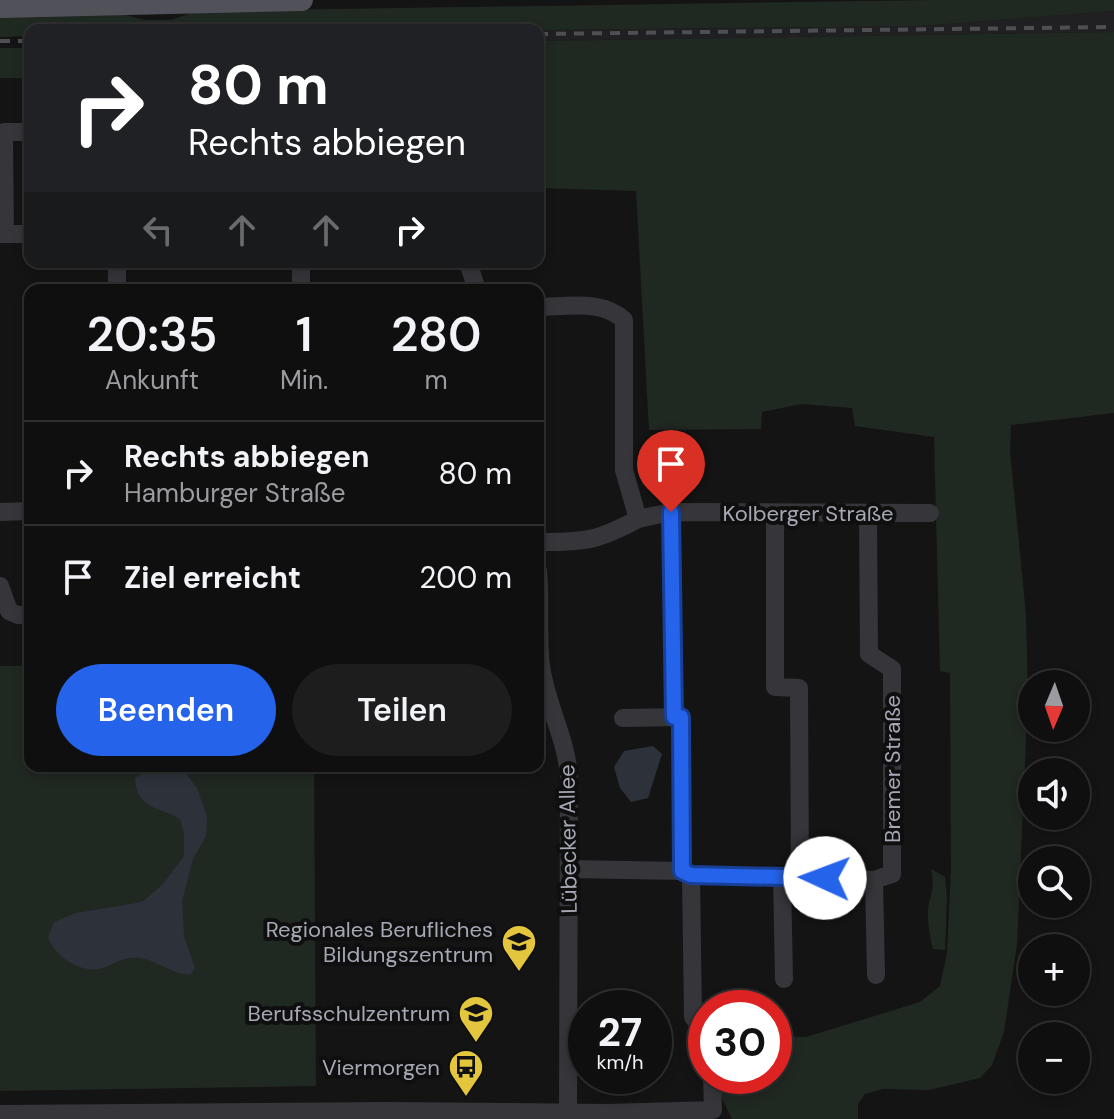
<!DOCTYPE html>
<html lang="de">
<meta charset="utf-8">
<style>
body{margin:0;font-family:"DM Sans",sans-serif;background:#1d1d1e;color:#f1f3f6;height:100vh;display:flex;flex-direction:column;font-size:30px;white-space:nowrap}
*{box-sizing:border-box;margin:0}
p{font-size:26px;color:#9b9c9f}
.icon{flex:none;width:44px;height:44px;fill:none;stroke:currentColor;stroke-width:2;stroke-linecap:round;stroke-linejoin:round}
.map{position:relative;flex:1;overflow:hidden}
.side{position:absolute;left:24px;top:284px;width:520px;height:488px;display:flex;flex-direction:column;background:#0f0f10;border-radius:16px;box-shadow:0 4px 12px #0003,0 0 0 2px #2f2f30}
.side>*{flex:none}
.hud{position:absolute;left:24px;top:24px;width:520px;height:244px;border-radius:16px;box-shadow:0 4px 12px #0003,0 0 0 2px #2f2f30;background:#202124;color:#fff;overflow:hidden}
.needle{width:52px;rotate:182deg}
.tools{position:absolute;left:1018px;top:670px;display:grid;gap:16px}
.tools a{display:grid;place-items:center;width:72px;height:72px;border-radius:50%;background:#0f0f10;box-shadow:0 4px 12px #0003,0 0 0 2px #2f2f30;font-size:40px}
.speed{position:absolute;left:568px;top:990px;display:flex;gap:16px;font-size:40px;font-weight:700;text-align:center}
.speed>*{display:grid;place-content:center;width:104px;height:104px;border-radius:50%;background:#0f0f10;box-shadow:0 4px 12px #0003,0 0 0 2px #2f2f30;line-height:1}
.speed small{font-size:20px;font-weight:400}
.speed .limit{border:12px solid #d22;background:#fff;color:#111}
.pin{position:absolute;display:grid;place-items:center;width:68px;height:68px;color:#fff;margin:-82px -34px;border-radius:50% 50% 50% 0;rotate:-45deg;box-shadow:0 0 8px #0007}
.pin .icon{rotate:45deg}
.me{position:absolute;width:88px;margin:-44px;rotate:272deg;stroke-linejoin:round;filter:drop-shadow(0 0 6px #0008)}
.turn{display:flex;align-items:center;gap:28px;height:168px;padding:0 32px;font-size:36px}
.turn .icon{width:104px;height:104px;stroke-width:2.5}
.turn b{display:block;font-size:56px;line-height:68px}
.lanes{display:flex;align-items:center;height:76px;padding:0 32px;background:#0003;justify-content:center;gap:40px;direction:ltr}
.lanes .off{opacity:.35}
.eta{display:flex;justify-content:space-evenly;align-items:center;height:136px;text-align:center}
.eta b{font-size:48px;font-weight:600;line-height:56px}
.action{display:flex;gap:16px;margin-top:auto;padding:16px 32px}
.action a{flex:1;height:92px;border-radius:48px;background:#2563eb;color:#fff;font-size:32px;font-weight:600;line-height:92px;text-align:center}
.action a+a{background:#1d1d1e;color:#f1f3f6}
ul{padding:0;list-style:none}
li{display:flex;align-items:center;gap:24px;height:104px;padding:0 32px;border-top:2px solid #2f2f30}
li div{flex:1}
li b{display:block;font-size:30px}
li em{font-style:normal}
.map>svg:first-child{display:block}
.built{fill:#202022}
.green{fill:#202822}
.water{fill:#2d323a}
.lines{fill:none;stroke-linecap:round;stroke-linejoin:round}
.minor{stroke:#35353a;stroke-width:18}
.major{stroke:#515259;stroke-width:22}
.rail{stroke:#4e4f55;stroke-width:4;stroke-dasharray:10 8;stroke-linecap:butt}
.route-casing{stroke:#184099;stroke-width:20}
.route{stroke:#2563eb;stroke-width:14}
.labels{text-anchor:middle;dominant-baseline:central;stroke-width:8;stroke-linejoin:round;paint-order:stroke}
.street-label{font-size:22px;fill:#a6a8b4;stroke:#0f0f10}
.poi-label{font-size:22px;fill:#a6a8b4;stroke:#0f0f10;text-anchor:end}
</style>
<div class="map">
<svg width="1114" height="1119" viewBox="0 0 1114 1119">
<rect width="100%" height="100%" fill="#141415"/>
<path class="built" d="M1114,11V32L538,41V30L921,26Z"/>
<path class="green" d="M936,0H1114V11L921,26L538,30H30V36L0,37V14L113,12L145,20H171L198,11Z
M1114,32V413L1011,425L1010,451L1026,615L1028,696L1017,944L1004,1032L992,1065L980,1078L929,1090L883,1089L865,1094L858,1104V1119H732L719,1092L718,1076H774V1066L783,1064L777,1036L806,1037L920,1002L940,986L947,953L951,869L950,673L940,671L934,437L855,426L852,408L801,404L762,412L761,429L649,430L636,191L538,188V41Z
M0,48H30V78H0Z
M0,666H30V766H314L316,1086L0,1091Z
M931,869L945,877L947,897L945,950L933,949C930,936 927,922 928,909C931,890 935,891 931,869Z"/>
<path class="water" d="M653,746L662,754L648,798L631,802L620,788L614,767L624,751Z
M167,766L185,772L197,788L207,816L206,836L193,859L182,901L184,936L195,968L191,974C175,976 161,963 145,959C124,955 120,962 103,968C82,975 55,956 48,938L54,922L76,913L142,902L163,884L184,856V833L180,819C158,806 137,810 135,778L147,770Z"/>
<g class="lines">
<path class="minor" d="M0,234H30
M5,234L4,132H30
M301,262V290
M468,262L477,290
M117,290V262
M538,307C567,307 601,299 624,320V470L638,519C599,540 587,542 544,542L538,546
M0,512L30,511
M671,512L674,717
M775,513V687L799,688L800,878
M638,519L671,512L930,513
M538,571C541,603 537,635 541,666C546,704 566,737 569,776L568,1111
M0,586L9,611L18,615H30
M623,718L681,717L682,871
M569,869L682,871L691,875L874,880L892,874V669L869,654L868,513
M691,875L693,1017L706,1033
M782,877L784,979
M874,880L876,975
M0,1114L389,1111L607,1113L713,1110L712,1076"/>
<path class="major" d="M0,7L302,0"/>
<path class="rail" d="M538,34L1114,27
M0,41H30"/>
</g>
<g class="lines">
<defs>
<path id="route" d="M671,512L674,717H681L682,871L691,875L825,878"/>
</defs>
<use href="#route" class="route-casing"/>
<use href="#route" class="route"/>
</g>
<defs>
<symbol id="school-pin" viewBox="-11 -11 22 30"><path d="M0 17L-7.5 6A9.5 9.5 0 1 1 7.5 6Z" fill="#e3c63e" stroke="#0f0f10"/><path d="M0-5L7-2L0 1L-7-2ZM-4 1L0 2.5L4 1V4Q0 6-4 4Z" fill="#111"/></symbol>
<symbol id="bus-pin" viewBox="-11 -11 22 30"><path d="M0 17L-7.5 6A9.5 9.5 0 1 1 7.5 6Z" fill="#e3c63e" stroke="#0f0f10"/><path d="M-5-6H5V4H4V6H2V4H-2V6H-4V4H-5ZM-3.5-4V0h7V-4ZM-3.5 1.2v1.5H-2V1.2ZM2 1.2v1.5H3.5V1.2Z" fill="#111"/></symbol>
</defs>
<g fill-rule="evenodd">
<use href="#school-pin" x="499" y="922" width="40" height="54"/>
<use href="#school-pin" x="456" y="993" width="40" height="54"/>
<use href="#bus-pin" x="446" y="1047" width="40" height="54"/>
</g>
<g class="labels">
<g class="street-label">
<text x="808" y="513">Kolberger Straße</text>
<text transform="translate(892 769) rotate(-90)">Bremer Straße</text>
<text transform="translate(568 839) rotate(-91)">Lübecker Allee</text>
</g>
<g class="poi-label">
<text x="493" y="929">Regionales Berufliches<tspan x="493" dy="25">Bildungszentrum</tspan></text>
<text x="450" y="1013">Berufsschulzentrum</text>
<text x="440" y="1067">Viermorgen</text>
</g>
</g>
</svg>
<div class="tools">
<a><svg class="needle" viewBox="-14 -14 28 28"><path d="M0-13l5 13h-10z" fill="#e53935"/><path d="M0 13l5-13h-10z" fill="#9b9c9f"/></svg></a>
<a><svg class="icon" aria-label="sound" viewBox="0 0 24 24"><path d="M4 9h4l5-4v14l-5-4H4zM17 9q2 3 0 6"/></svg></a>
<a><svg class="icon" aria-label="search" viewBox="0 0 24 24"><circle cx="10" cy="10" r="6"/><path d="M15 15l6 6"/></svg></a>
<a>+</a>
<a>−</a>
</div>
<div class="speed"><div>27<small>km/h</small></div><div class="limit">30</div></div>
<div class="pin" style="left:671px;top:512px;background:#d93025"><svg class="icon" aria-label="arrive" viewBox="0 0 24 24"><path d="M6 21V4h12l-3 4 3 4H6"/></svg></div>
<svg class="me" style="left:825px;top:878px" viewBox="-20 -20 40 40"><circle r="19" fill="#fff"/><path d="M0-13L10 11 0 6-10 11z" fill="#2563eb"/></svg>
<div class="hud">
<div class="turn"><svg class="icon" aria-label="right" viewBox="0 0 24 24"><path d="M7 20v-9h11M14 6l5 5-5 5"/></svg><div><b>80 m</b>Rechts abbiegen</div></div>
<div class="lanes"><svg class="icon off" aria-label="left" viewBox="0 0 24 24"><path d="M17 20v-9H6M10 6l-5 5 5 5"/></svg><svg class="icon off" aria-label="ahead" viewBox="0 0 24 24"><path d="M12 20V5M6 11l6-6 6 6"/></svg><svg class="icon off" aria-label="ahead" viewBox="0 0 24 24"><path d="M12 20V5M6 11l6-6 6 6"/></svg><svg class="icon" aria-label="right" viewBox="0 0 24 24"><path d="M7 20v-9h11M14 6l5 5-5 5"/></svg></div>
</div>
<section class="side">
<div class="eta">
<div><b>20:35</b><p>Ankunft</p></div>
<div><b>1</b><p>Min.</p></div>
<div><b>280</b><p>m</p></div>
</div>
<ul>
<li><svg class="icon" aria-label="right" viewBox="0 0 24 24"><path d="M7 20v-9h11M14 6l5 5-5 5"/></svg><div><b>Rechts abbiegen</b><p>Hamburger Straße</p></div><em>80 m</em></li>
<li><svg class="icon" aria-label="arrive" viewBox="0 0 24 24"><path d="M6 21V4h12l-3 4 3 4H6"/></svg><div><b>Ziel erreicht</b></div><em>200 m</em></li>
</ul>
<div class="action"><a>Beenden</a><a>Teilen</a></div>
</section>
</div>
